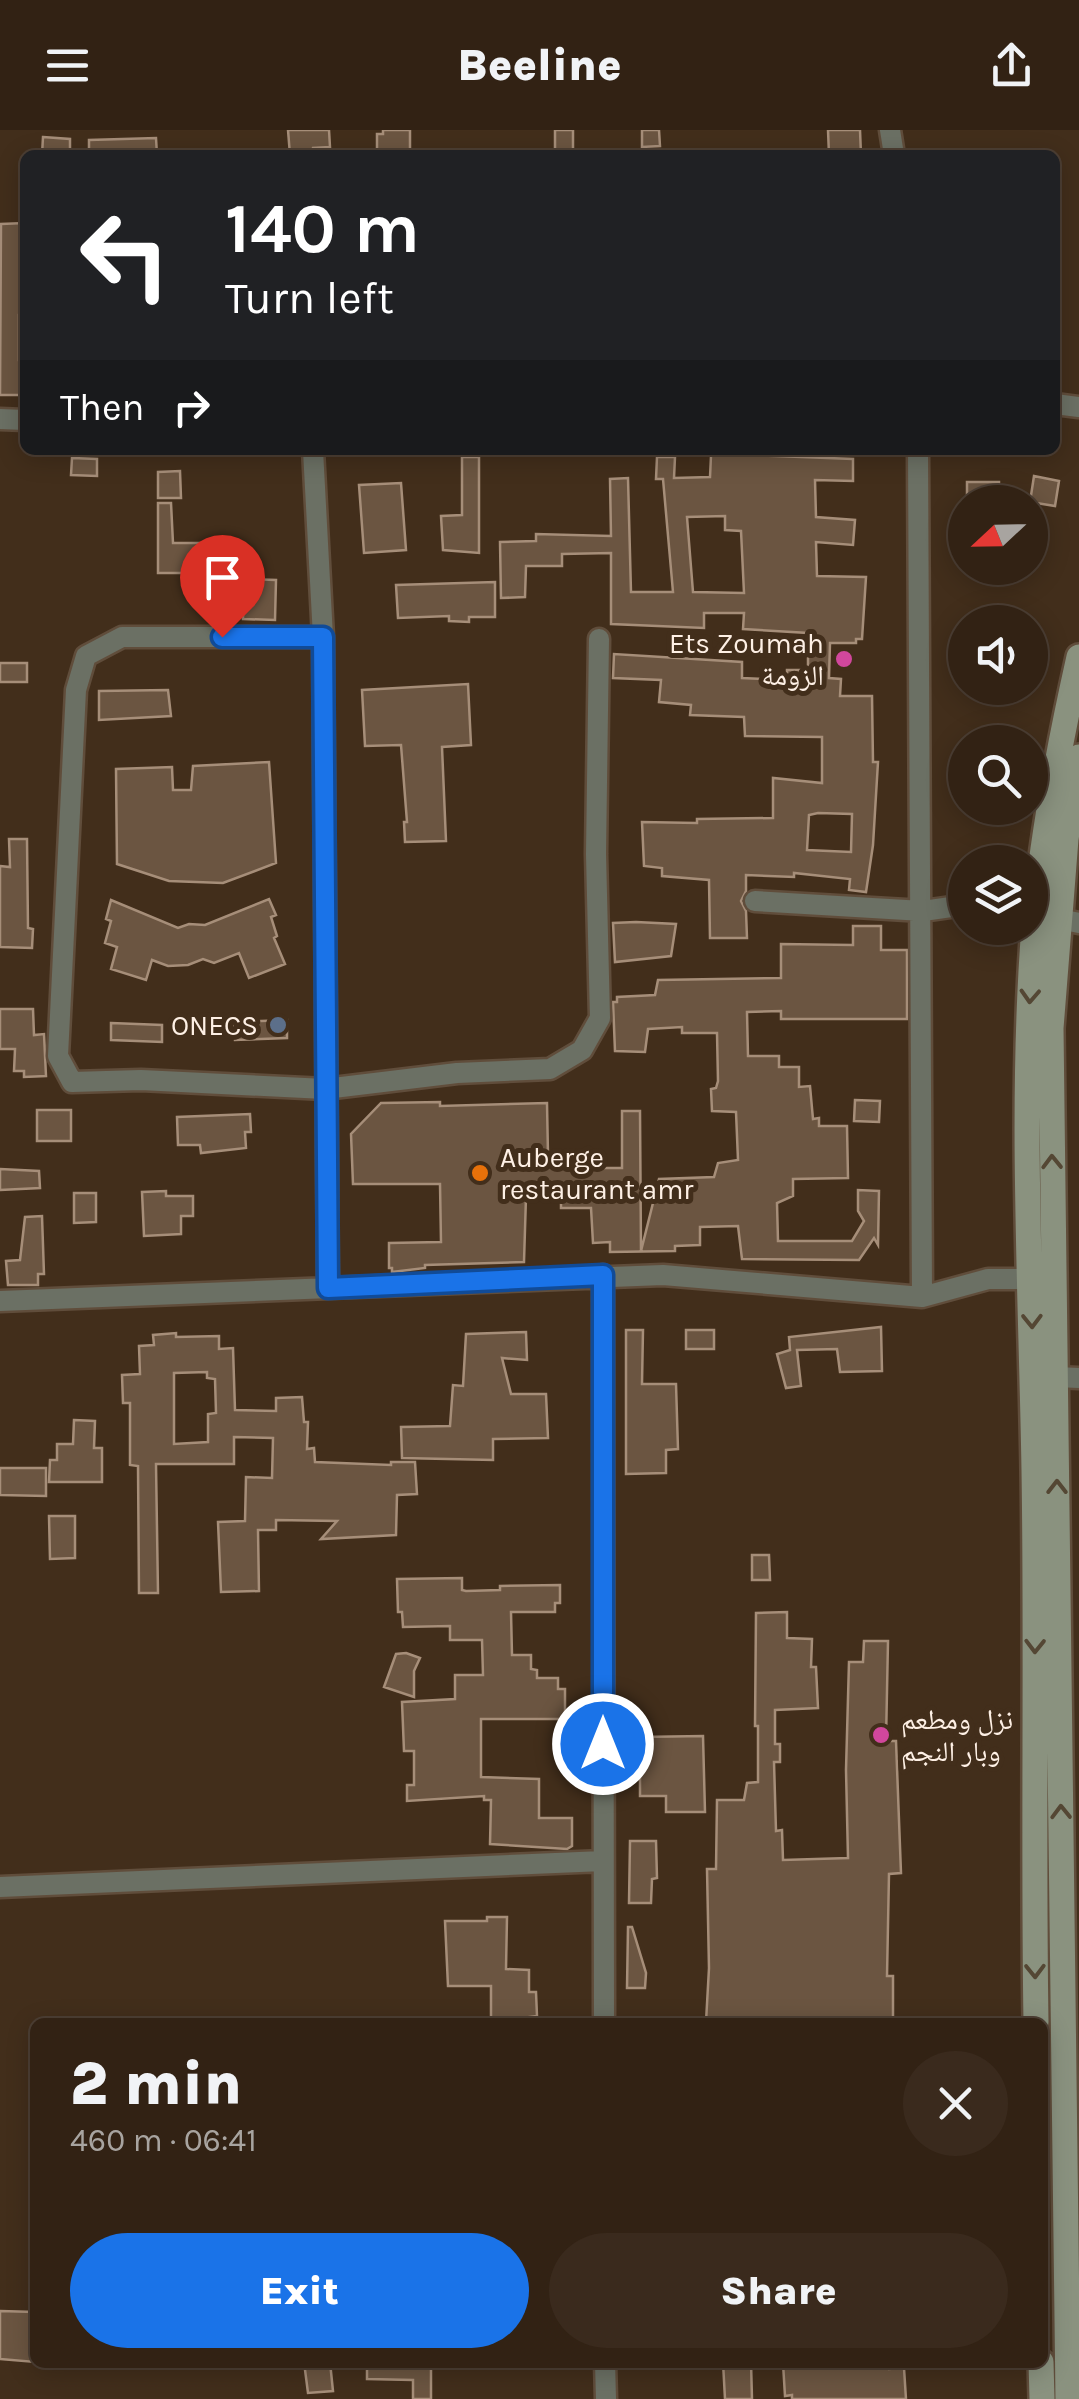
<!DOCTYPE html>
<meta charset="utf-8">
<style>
body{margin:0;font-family:Karla,"Noto Naskh Arabic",sans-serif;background:#3a2a1d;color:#f1f3f6;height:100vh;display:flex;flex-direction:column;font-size:38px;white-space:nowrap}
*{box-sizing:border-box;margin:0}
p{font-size:32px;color:#a8a4a0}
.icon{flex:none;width:55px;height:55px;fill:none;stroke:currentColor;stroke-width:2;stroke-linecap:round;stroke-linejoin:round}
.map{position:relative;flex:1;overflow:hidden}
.panel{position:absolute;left:30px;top:1888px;width:1018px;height:350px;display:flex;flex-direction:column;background:#322214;border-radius:15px;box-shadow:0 5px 25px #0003,0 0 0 2px #4d3f34}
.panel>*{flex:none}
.guide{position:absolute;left:20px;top:20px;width:1040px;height:305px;border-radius:15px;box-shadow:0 5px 25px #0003,0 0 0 2px #4d3f34;background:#202124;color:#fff;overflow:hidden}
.needle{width:65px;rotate:248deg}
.tools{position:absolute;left:948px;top:355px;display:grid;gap:20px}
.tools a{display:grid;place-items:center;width:100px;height:100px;border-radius:50%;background:#322214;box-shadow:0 5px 25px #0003,0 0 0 2px #4d3f34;font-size:50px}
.pin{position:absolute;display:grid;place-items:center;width:85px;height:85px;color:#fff;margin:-102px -42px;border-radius:50% 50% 50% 0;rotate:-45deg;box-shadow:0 0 10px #0007}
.pin .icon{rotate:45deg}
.me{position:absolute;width:110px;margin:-55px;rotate:0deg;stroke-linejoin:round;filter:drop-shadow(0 0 8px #0008)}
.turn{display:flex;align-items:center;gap:35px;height:210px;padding:0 40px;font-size:45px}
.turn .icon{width:130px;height:130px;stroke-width:2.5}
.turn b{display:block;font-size:70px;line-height:85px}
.then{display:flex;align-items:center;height:95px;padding:0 40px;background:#0003;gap:20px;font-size:38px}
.round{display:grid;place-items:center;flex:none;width:105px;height:105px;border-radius:52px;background:#3a2a1d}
.overview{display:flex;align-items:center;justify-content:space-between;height:170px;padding:0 40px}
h1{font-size:60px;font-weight:800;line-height:75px}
.primary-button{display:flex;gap:20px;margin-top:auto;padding:20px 40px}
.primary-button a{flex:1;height:115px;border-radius:60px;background:#1a73e8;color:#fff;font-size:40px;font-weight:800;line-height:115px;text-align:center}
.primary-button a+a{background:#3a2a1d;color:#f1f3f6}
header{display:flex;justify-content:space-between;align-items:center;height:130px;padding:0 40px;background:#322214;font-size:45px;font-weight:800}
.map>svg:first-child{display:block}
.building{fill:#6b5541;stroke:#a68e79;stroke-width:2.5;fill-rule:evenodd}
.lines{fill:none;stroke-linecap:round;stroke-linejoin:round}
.street-casing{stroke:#604d3b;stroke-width:25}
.secondary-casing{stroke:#604d3b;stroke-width:30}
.street{stroke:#6b7064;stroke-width:20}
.secondary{stroke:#8a927f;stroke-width:25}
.oneway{stroke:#544734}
.route-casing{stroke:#114b97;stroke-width:25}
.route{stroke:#1a73e8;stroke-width:18}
.hotel-dot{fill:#d1479c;stroke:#422e1b;stroke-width:4}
.service-dot{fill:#5c6f8a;stroke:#422e1b;stroke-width:4}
.food-dot{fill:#e8710a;stroke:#422e1b;stroke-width:4}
.labels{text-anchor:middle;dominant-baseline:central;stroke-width:10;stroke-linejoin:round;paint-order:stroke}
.poi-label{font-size:28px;fill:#fef0e5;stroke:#422e1b;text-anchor:end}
</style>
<header><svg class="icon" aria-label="menu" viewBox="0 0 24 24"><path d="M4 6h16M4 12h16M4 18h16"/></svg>Beeline<svg class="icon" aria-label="share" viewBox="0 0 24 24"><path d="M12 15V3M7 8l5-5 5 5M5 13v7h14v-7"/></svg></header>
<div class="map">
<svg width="1079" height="2269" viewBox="0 0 1079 2269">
<rect width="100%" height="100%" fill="#422e1b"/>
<path class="building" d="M288,0H329L330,17L313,18L312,25H290Z
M383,0H410V25H377V4H383Z
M555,0H573V25H555Z
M642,0H659L660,16L642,17Z
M828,0H860L861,25H829Z
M43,7L70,9V25H42Z
M156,8L157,25H89V10Z
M25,93V161L23,185H19V230H25V265H0L1,94Z
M721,324L853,329V351L815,350L816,387L855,390L853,415L816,412L817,446L866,447L862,509H856V513H830L829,548L841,549L840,566H872L873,632H878L873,715L866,762L849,760L850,749L794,743V747L746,745V761L741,771L746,781L747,808H710L709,750L662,746V738L644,736L642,692L697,693V689L773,688V648L822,653V607L745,606L744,587L690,585L691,575L659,572L661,550L613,548L614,524L742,532V548L787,550V540H808V503L743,499L744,483H704V498L611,494V423L562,424V436H526L525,467L501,468L500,412L536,411V404L611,406L610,349L628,348L631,462H673L663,349H656L657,327H675L674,348L710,347L711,326ZM725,386V400L741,401L744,463L693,462L687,387ZM818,683L852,684L851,722L807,720L809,685Z
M462,327H479V423L443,420L441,386L462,385Z
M72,328L97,329V346L71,345Z
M180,341L181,368H158V342Z
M1034,346L1059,351L1055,376L1030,372Z
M967,352H999V372H967Z
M401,353L406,420L364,423L359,355Z
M158,373H171L173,413H200V443H158Z
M244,449L276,450L275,490L243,489Z
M495,452V487H469V492L449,491V486L398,488L396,455Z
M0,533H27V552H0Z
M468,554L471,615L442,617L446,711L405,712L404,692H407L401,615L365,616L362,560Z
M168,560L171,586L99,590V561Z
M269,632L276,733L223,753L169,751L117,734L116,639L172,637L173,660H191L193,636Z
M9,709H27L28,798L33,799L32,818L0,817V736L10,737Z
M269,769L276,785L271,787L277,806L274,808L285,834L249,848L239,823L214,833L203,829L188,835L168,836L152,830L146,850L111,839L117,817L105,813L111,791L106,789L111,770L178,798L189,794L205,795Z
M636,792L676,794L671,826L615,832L613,793Z
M853,796H881V820H907V889H781V881L747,882L748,926H779V937H799V957L810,956L813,989L819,988V996H847L848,1048L793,1049V1066L777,1073L778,1111H852L864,1091L858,1081V1060L879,1061L878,1115L874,1108L859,1130L742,1129L738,1096L700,1097V1115L675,1116V1121L610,1122V1112L593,1113L591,1078H561V1067H526L524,1132L425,1135V1138L392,1142V1138H389V1113L441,1112L440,1054H353L351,1004L381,973L440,972V976L547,973L548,1025L586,1026V1038H622V981H640L641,1121L659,1049L714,1047L718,1033L738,1030L736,982L712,981L711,959L716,958L718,951L717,903H682V897L648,899L645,922L615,921L613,872H617V867L655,865L658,850L781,848V814L853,815Z
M0,879H33L34,905L44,904L46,946L24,947V941H14L15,919H0Z
M287,890V908L235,910L234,892Z
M111,893L162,895V912L111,910Z
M855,970L880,971L879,992L854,991Z
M37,980H71V1011H37Z
M250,984L251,1002H245L246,1018L201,1023L200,1015H178L177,987Z
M0,1039L39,1041L40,1058L0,1060Z
M166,1061V1066H193V1086H181V1104L144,1106L142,1062Z
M74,1063H96V1092L74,1093Z
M42,1086L44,1144H38V1155H8L6,1131L20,1130L25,1087Z
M881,1197L882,1241L840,1242L837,1219L797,1220L801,1256L786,1258L777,1224L790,1220L789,1207Z
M626,1200H643L642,1254H676L678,1319L666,1320V1343L626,1344Z
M686,1200H714V1219H686Z
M526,1202L527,1230L502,1228L511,1264H546L548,1308L493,1309V1330L402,1328L401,1297L450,1296L453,1255L463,1256L466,1204Z
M176,1203V1207L219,1206V1219L233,1218L235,1280L276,1281V1268L302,1267L304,1292H308L307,1319L314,1318L315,1332L391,1335V1332H415L417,1364L397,1365L396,1405L321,1409L337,1391L276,1390V1400H258L259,1461L221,1462L218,1392L245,1391L246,1347L272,1348L273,1308L234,1307V1334H156L158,1463H139L138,1336L130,1335V1273H123L122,1245L140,1244L139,1216L154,1215L153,1205ZM207,1242V1248L215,1249L216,1283L208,1284V1312L174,1314V1243Z
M74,1290L95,1291L94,1318H102V1352H49L50,1330H57V1314H73Z
M0,1338H46V1366L0,1365Z
M49,1386H75V1428L50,1429Z
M752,1425H769L770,1450H752Z
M462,1448V1460L466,1461L500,1460V1456L560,1455V1473H555V1482H511L512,1525H531V1539L537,1540V1548H558V1559H565V1589H481V1647L539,1649V1688H572V1716L567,1719L490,1714L491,1670H484V1666L407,1671V1655H414V1621H404L402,1572L455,1569V1545H483L482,1510H450V1496L403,1497L402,1482H398L397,1449Z
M787,1482V1508L812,1509L811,1537H816L818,1578L775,1580V1614H780V1632H774L776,1701L782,1700L783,1730L848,1728L846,1640L849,1532H863L864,1511H888L886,1611H896L901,1743L889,1744L887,1846H893V1892H706L709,1838L707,1739H716L717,1670H744L747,1653L758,1652V1596H755L756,1483Z
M406,1523L420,1528L414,1541V1567L384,1557L396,1524Z
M703,1606L705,1682H666V1666H640V1607Z
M630,1711H656L657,1748L652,1749L651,1773H629Z
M487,1787H507L506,1839L529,1840V1862H536L537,1886L529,1887V1892H491V1856H448L445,1791H487Z
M628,1797H632L646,1843L645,1858H627Z
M0,2181L35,2182V2232L0,2229Z
M304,2232H330L333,2261L308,2263Z
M367,2232H431V2269H413V2250L367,2249Z
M723,2232H751L752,2269H725Z
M793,2232H888L889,2239L904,2238L906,2269H792V2265L785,2266L783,2233Z"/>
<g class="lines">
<defs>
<path id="street" d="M890,0L894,25
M1055,274L1079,277
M0,289L25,290
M313,320L323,507L328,1157
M918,320L922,1167
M323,507H122L86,526L76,560L58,926L72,952L141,950L325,959L457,943L550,939L582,920L600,888L596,724L599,509
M755,771L923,781L965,775
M1059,789L1079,793
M603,1145L604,1892
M0,1171L663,1145L922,1167L988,1149H1044
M1056,1247L1079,1248
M0,1757L603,1731
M605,2232L606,2269"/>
<path id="secondary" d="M1036,1892C1033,1708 1037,1524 1034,1340C1031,1159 1020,976 1034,796C1042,705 1059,616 1079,527
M1041,2232L1042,2269
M1068,2269L1051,898L1066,709L1079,627"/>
</defs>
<use href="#street" class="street-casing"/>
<use href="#secondary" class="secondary-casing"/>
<use href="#street" class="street"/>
<use href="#secondary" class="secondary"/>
</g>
<defs><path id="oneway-chevron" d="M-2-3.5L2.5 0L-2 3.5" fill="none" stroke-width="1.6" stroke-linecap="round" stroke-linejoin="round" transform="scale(2.5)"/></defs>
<g class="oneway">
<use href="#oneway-chevron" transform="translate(1030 866) rotate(93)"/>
<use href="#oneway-chevron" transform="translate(1052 1032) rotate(-91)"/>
<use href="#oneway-chevron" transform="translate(1032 1191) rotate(89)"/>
<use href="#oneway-chevron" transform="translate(1057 1357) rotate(-90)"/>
<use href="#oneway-chevron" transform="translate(1035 1516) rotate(91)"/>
<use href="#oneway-chevron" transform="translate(1061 1682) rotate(-91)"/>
<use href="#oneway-chevron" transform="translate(1035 1841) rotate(89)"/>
</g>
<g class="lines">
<defs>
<path id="route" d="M222,507H323L328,1158L603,1145V1614"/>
</defs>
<use href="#route" class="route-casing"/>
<use href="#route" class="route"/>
</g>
<g class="hotel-dot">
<circle cx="844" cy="529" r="10"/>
<circle cx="881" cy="1605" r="10"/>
</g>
<circle class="service-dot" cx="278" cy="895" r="10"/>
<circle class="food-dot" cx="480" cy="1043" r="10"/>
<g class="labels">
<g class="poi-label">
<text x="824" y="513">Ets Zoumah<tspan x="824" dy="32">الزومة</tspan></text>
<text x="258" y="895">ONECS</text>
<text x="500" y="1027" text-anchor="start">Auberge<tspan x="500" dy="32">restaurant amr</tspan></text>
<text x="901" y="1589" text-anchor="start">نزل ومطعم<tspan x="901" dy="32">وبار النجم</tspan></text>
</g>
</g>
</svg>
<div class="tools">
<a><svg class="needle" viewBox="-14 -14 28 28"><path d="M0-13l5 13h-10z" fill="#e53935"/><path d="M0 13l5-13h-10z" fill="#a8a4a0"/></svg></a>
<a><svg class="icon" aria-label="sound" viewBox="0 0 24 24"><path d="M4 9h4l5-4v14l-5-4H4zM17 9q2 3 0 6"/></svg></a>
<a><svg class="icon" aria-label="search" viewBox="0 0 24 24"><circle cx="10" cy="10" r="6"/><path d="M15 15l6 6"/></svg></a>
<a><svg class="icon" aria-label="layers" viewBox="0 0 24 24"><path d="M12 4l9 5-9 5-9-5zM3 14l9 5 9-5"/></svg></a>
</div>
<div class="pin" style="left:222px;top:507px;background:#d93025"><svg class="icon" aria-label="arrive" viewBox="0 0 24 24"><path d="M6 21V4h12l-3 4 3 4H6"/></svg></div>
<svg class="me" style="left:603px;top:1614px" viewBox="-20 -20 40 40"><circle r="17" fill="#1a73e8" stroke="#fff" stroke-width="3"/><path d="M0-11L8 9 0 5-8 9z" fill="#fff"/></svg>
<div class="guide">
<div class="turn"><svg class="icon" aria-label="left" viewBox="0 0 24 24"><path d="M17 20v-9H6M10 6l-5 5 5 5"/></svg><div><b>140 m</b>Turn left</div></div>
<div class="then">Then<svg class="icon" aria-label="right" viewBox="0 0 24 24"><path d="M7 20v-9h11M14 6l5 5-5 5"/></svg></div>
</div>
<section class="panel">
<div class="overview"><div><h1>2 min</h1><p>460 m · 06:41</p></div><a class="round"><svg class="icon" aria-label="close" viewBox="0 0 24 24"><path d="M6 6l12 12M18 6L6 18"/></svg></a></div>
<div class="primary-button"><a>Exit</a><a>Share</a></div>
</section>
</div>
